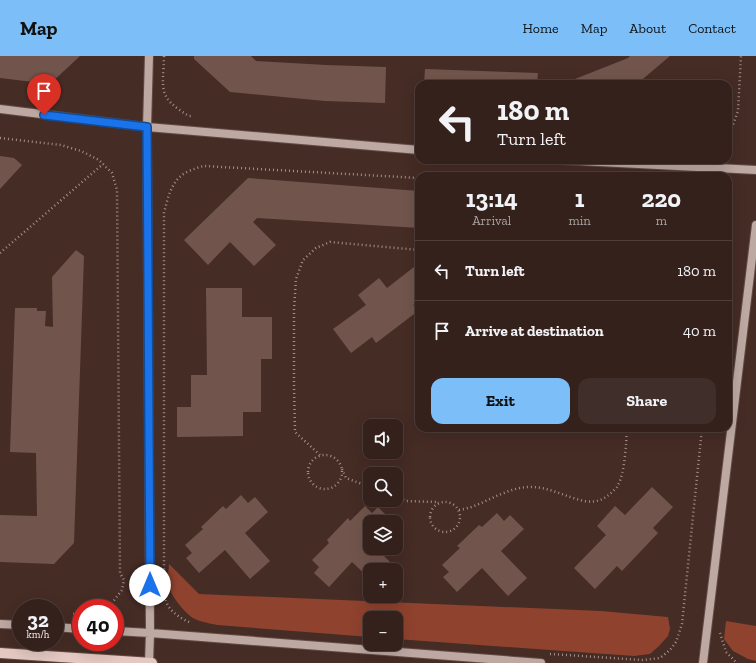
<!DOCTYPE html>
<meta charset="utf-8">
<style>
body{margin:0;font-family:"Zilla Slab",serif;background:#3f2e29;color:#f1f3f6;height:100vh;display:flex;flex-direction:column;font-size:15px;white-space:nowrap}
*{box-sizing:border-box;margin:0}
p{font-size:13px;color:#a9a3a3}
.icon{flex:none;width:22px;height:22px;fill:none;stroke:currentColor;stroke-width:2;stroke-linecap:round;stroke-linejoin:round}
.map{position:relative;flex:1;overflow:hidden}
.drawer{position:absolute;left:415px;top:116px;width:317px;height:260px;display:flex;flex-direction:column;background:#34211c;border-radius:12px;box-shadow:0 4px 16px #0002,0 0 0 1px #4e3e3b}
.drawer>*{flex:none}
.top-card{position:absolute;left:415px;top:24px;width:317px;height:84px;border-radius:12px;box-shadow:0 4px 16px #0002,0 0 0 1px #4e3e3b;background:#34211c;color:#f1f3f6;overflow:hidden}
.controls{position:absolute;left:363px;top:363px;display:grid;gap:8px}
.controls a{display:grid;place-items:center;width:40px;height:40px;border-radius:8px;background:#34211c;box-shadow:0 4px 16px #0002,0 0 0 1px #4e3e3b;font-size:20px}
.speed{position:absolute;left:12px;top:543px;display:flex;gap:8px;font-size:20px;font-weight:700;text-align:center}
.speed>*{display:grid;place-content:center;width:52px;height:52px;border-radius:50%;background:#34211c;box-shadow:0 4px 16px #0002,0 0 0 1px #4e3e3b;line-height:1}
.speed small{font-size:10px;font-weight:400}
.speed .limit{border:6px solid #d22;background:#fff;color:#111}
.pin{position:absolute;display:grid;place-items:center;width:34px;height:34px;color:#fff;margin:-41px -17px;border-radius:50% 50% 50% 0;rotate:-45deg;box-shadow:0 0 4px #0007}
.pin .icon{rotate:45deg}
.me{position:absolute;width:44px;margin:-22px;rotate:0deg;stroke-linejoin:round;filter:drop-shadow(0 0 3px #0008)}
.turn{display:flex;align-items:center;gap:14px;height:84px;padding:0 16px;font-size:18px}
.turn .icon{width:52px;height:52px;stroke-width:2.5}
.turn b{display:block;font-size:28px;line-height:34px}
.eta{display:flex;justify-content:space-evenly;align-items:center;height:68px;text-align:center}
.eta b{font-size:24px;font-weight:800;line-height:28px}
.cta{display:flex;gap:8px;margin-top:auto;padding:8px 16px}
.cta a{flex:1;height:46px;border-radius:12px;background:#7bbef8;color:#111;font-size:16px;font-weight:800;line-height:46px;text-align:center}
.cta a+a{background:#3f2e29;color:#f1f3f6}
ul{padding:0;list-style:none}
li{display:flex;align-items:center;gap:12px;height:60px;padding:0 16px;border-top:1px solid #4e3e3b}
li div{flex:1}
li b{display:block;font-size:15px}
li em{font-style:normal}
header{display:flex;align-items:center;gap:24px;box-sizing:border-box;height:56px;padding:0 20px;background:#7bbef8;color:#111}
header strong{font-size:19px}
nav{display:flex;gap:22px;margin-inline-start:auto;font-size:14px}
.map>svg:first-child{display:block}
.green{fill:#8f422e}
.building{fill:#71554d}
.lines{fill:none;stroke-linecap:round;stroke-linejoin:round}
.secondary-casing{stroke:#624b44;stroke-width:10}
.primary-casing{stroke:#624b44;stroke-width:12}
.path{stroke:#a4908a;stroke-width:2.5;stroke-dasharray:1 3;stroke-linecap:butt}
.secondary{stroke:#bda8a2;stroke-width:8}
.primary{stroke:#e4c8c1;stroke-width:10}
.route-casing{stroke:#114b97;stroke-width:10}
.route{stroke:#1a73e8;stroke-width:7}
</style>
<header>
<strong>Map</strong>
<nav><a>Home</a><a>Map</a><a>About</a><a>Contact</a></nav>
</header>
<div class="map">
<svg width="756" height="607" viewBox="0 0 756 607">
<rect width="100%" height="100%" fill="#452c25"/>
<path class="green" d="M169,508L199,538L601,555L668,561L670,573L668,580L659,590L650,598L634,600L396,583V562H370V581L217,569C209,567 200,566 193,562C184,556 169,538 168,527C167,521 169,514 169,508Z
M726,565L756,570V605L748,603L733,595L724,583Z"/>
<path class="building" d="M0,0H80L50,28L0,22Z
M194,0H251L256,5L326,9L386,11L385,47L325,45L230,36L194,3Z
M630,0H670L644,22L635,28H577L575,23L628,2Z
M425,13L538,17L537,28H424Z
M0,100L14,102L22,109L0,133Z
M248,122L419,135V172L257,162L253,166L276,189L254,210L230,186L208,209L184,184Z
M76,194L84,200L74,487L54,508L0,506V459L37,460L36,397L10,396L15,252H37V255H46L45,270L53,271L52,221Z
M414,211L419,217V245L413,249L418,255L376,287L372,281L351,297L333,273L366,249L358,239L379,222L387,232Z
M206,232H242V261H272V303H261V356H243V380L177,381V351H191V319H207Z
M652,431L673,451L653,472L658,477L622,515L617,510L595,533L574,512L606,479L597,470L615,450L625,459Z
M241,439L248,447L255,441L268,456L245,477L270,505L250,523L225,494L199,517L186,502L192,497L185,489L203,473L201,471L223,450L226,453Z
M365,450L372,457L378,451L392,465L391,466H370V492H376L398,514L396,516V514H370V523L352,506L329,531L314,517L319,511L312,504L329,487L327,484L348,462L350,465Z
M497,457L504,465L510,459L524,473L501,495L527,522L508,540L482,512L457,536L443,521L449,516L442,509L460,492L457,490L479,469L482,471Z"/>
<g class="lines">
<defs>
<path id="secondary" d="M0,53L147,71L419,94
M560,104L756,114
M0,568L21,569
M55,571L81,573
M115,575L150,577L541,607
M149,607L150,577L147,71L149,0
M703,607L756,169"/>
<path id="primary" d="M0,597L152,607"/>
</defs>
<use href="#secondary" class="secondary-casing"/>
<use href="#primary" class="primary-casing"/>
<path class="path" d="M164,0C163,34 157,41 189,60H191
M728,79L730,77L738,55L741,0
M0,82L61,89L81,95L99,104L112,117L117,134L120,517L124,524L122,534L112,547L102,552
M0,197L103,108
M320,399L295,376L294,329V253L296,223L303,204L316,192L330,186L419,194
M308 416a17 17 0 1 1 34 0a17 17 0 1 1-34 0Z
M342,413L346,422L370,431
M396,440L406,445L439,446
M430 461a15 15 0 1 1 30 0a15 15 0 1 1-30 0Z
M459,454C464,453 469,452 474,450C492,443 509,432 528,431C547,430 566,441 584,445C595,447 604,444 612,436C614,434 617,432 618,429C625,417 626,387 627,372
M73,558H81
M189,566C180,562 169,555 166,545C164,541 165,534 164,529V157C168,141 172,122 189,115C194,113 199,111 204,110L419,122
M720,577L726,596L737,607
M550,598L643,604L660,602L670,594L676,586L682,568L702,372"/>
<use href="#secondary" class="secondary"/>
<use href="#primary" class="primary"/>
</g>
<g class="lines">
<defs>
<path id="route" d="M44,59L147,71L150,529"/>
</defs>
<use href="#route" class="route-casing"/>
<use href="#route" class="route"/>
</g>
</svg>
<div class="controls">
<a><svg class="icon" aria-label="sound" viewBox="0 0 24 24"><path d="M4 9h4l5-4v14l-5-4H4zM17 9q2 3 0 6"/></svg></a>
<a><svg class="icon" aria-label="search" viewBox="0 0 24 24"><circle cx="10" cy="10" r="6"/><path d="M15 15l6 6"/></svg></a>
<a><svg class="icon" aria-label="layers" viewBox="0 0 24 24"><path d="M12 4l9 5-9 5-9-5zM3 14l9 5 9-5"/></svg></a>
<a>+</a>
<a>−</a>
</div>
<div class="speed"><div>32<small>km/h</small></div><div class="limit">40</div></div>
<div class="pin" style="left:44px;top:59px;background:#d93025"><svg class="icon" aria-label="arrive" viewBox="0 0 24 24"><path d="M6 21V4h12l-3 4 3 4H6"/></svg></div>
<svg class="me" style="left:150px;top:529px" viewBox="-20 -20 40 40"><circle r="19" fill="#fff"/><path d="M0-13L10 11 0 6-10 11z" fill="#1a73e8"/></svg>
<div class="top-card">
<div class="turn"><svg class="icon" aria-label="left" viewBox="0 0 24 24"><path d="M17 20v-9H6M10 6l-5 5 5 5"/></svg><div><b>180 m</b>Turn left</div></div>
</div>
<section class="drawer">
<div class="eta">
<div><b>13:14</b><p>Arrival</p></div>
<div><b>1</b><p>min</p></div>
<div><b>220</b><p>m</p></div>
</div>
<ul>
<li><svg class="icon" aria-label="left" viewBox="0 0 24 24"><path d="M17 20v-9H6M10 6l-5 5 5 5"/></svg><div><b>Turn left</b></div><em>180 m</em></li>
<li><svg class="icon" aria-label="arrive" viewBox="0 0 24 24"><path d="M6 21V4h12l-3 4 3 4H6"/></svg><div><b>Arrive at destination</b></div><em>40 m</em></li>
</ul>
<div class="cta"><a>Exit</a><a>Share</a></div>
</section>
</div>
